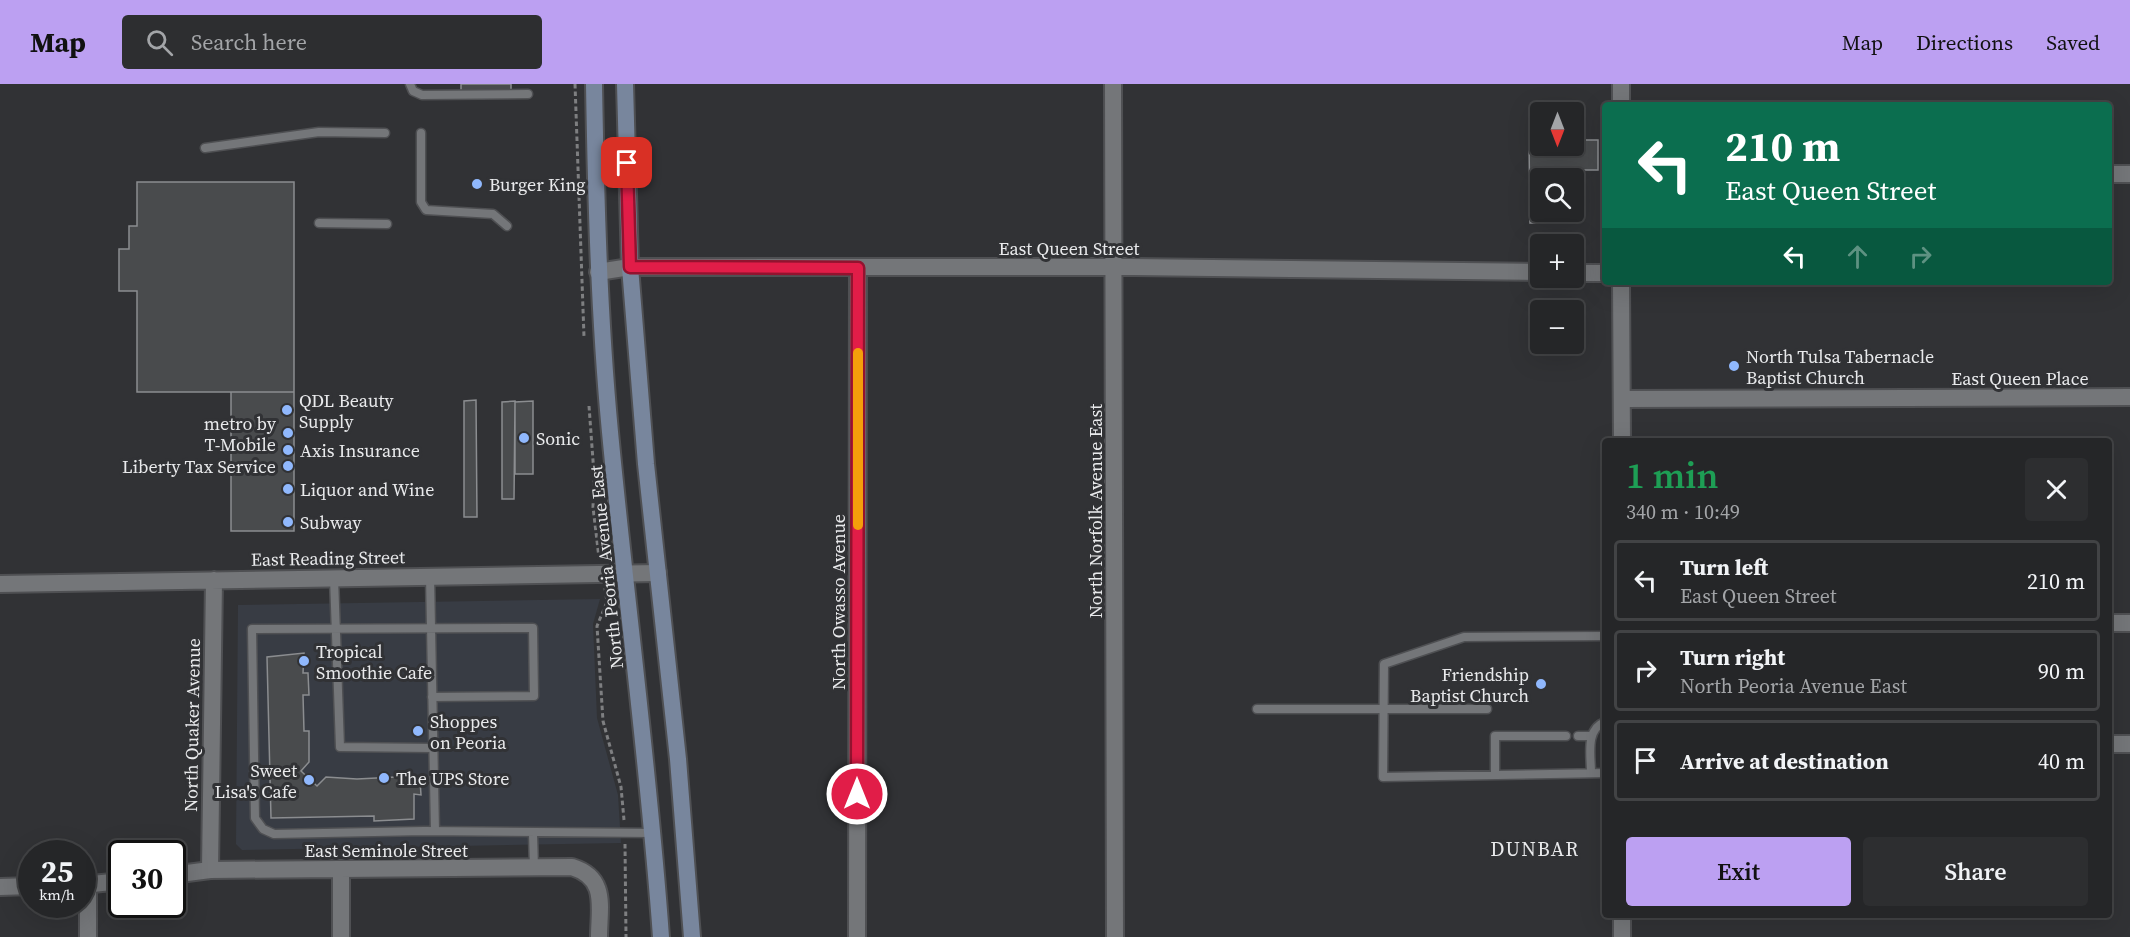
<!DOCTYPE html>
<meta charset="utf-8">
<style>
body{margin:0;font-family:"Source Serif 4",serif;background:#2d2e30;color:#f1f3f6;height:100vh;display:flex;flex-direction:column;font-size:22px;white-space:nowrap}
*{box-sizing:border-box;margin:0}
p{font-size:20px;color:#a3a5a8}
.icon{flex:none;width:33px;height:33px;fill:none;stroke:currentColor;stroke-width:2;stroke-linecap:round;stroke-linejoin:round}
.map{position:relative;flex:1;overflow:hidden}
.details{position:absolute;left:1602px;top:354px;width:510px;height:480px;display:flex;flex-direction:column;background:#252628;border-radius:6px;box-shadow:0 6px 24px #0002,0 0 0 2px #424345}
.details>*{flex:none}
.hud{position:absolute;left:1602px;top:18px;width:510px;height:183px;border-radius:6px;box-shadow:0 6px 24px #0002,0 0 0 2px #424345;background:#0b6e4f;color:#fff;overflow:hidden}
.needle{width:39px;rotate:180deg}
.controls{position:absolute;left:1530px;top:18px;display:grid;gap:12px}
.controls a{display:grid;place-items:center;width:54px;height:54px;border-radius:6px;background:#252628;box-shadow:0 6px 24px #0002,0 0 0 2px #424345;font-size:30px}
.speed{position:absolute;left:18px;top:756px;display:flex;gap:12px;font-size:30px;font-weight:700;text-align:center}
.speed>*{display:grid;place-content:center;width:78px;height:78px;border-radius:50%;background:#252628;box-shadow:0 6px 24px #0002,0 0 0 2px #424345;line-height:1}
.speed small{font-size:15px;font-weight:400}
.speed .limit{border:3px solid #111;border-radius:9px;background:#fff;color:#111}
.pin{position:absolute;display:grid;place-items:center;width:51px;height:51px;color:#fff;margin:-26px;border-radius:12px;box-shadow:0 3px 9px #0006}
.me{position:absolute;width:66px;margin:-33px;rotate:0deg;stroke-linejoin:round;filter:drop-shadow(0 0 4px #0008)}
.turn{display:flex;align-items:center;gap:21px;height:126px;padding:0 24px;font-size:27px}
.turn .icon{width:78px;height:78px;stroke-width:2.5}
.turn b{display:block;font-size:42px;line-height:51px}
.lanes{display:flex;align-items:center;height:57px;padding:0 24px;background:#0003;justify-content:center;gap:30px;direction:ltr}
.lanes .off{opacity:.35}
.round{display:grid;place-items:center;flex:none;width:63px;height:63px;border-radius:6px;background:#2d2e30}
.summary{display:flex;align-items:center;justify-content:space-between;height:102px;padding:0 24px}
h1{font-size:36px;font-weight:600;line-height:45px;color:#1e9e55}
.button{display:flex;gap:12px;margin-top:auto;padding:12px 24px}
.button a{flex:1;height:69px;border-radius:6px;background:#bca0f2;color:#111;font-size:24px;font-weight:600;line-height:69px;text-align:center}
.button a+a{background:#2d2e30;color:#f1f3f6}
ul{padding:0;list-style:none}
li{display:flex;align-items:center;gap:18px;height:81px;margin:0 12px 9px;padding:0 12px;border:3px solid #424345;border-radius:6px}
li div{flex:1}
li b{display:block;font-size:22px}
li em{font-style:normal}
header{display:flex;align-items:center;gap:36px;box-sizing:border-box;height:84px;padding:0 30px;background:#bca0f2;color:#111}
header strong{font-size:28px}
nav{display:flex;gap:33px;margin-inline-start:auto;font-size:21px}
.search{width:420px;height:54px;background:#2d2e30;display:flex;align-items:center;gap:15px;box-sizing:border-box;padding:0 21px;border-radius:6px;color:#a3a5a8;font-size:22px}
.map>svg:first-child{display:block}
.built{fill:#383c44}
.building{fill:#494b4d;stroke:#8b8d90;stroke-width:1.5}
.lines{fill:none;stroke-linecap:round;stroke-linejoin:round}
.service-casing{stroke:#4f5053;stroke-width:11}
.minor-casing{stroke:#4f5053;stroke-width:20}
.secondary-casing{stroke:#4f5053;stroke-width:20}
.path{stroke:#7e7f81;stroke-width:3;stroke-dasharray:4.5 3;stroke-linecap:butt}
.service{stroke:#747679;stroke-width:8}
.minor{stroke:#747679;stroke-width:16}
.secondary{stroke:#78869d;stroke-width:16}
.route-casing{stroke:#92132f;stroke-width:15}
.route{stroke:#e11d48;stroke-width:10}
.slow{stroke:#f59e0b;stroke-width:10}
.poi-dot{fill:#90b8fd;stroke:#313235;stroke-width:2}
.labels{text-anchor:middle;dominant-baseline:central;stroke-width:6;stroke-linejoin:round;paint-order:stroke}
.poi-label{font-size:18px;fill:#e9eaec;stroke:#313235;text-anchor:start}
.street-label{font-size:18px;fill:#e9eaec;stroke:#313235}
.neighbourhood-label{font-size:20px;letter-spacing:1.5px;fill:#e9eaec;stroke:#313235}
</style>
<header>
<strong>Map</strong>
<div class="search"><svg class="icon" aria-label="search" viewBox="0 0 24 24"><circle cx="10" cy="10" r="6"/><path d="M15 15l6 6"/></svg>Search here</div>
<nav><a>Map</a><a>Directions</a><a>Saved</a></nav>
</header>
<div class="map">
<svg width="2130" height="853" viewBox="0 0 2130 853">
<rect width="100%" height="100%" fill="#313235"/>
<path class="built" d="M600,515L593,540L597,634L618,711L621,759L242,766L236,760L238,521Z"/>
<path class="building" d="M461,0H511V6L461,7Z
M1574,56H1598V86H1573V94H1540V128H1574V118V139H1530L1529,57H1540V62H1574Z
M137,98H294V308H137V207H119V165H129V142H137Z
M231,308H294V447H231Z
M476,316L477,433H464V317Z
M515,317L514,415H502V318Z
M533,317V390H515V318Z
M304,569L303,589H308L309,611H303L304,647H309V678L301,687L317,702L326,693L357,695L396,693L420,696L421,711L414,710V735L374,737V732L271,734L267,573Z"/>
<g class="lines">
<defs>
<path id="service" d="M410,0L413,7L422,11L528,10
M421,49V118L426,126L493,130L507,142
M205,64L319,48L385,49
M319,139L387,140
M430,492L435,747
M334,494L340,663L433,664
M1605,552L1464,553L1384,580L1383,693L1605,689
M432,613L534,612L533,544L252,545L255,734L263,745L274,750L424,747L654,749
M1257,625H1487
M1578,652H1591
M1591,689C1591,672 1585,645 1605,638
M1495,691V652H1566
M533,750L534,784"/>
<path id="minor" d="M1113,0L1115,853
M1621,21V0
M2109,90H2130
M598,188L630,183H1133L1540,188
M1574,189H1605
M1621,198L1622,357
M1622,315L2130,313
M0,500L658,489
M2109,539H2130
M2109,660H2130
M210,786L214,496
M341,786V853
M172,791L210,786L572,783C608,794 599,823 599,853
M82,801L122,797
M0,803L32,802
M88,853V801
M857,853L858,184
M1622,853V831"/>
<path id="secondary" d="M594,0C596,116 599,232 610,348C626,517 649,684 661,853
M625,0L630,183L646,380L678,675L692,853"/>
</defs>
<use href="#service" class="service-casing"/>
<use href="#minor" class="minor-casing"/>
<use href="#secondary" class="secondary-casing"/>
<path class="path" d="M575,0L584,253
M589,322L594,390L593,423L599,474
M605,504L607,518L597,542L603,637L621,703L624,736
M625,760L626,853"/>
<use href="#service" class="service"/>
<use href="#minor" class="minor"/>
<use href="#secondary" class="secondary"/>
</g>
<g class="lines">
<defs>
<path id="route" d="M627,79L630,183L858,184L857,710"/>
</defs>
<use href="#route" class="route-casing"/>
<use href="#route" class="route"/>
<path class="slow" d="M858,441V269"/>
</g>
<g class="poi-dot">
<circle cx="477" cy="100" r="6"/>
<circle cx="1734" cy="282" r="6"/>
<circle cx="287" cy="326" r="6"/>
<circle cx="288" cy="349" r="6"/>
<circle cx="524" cy="354" r="6"/>
<circle cx="288" cy="366" r="6"/>
<circle cx="288" cy="382" r="6"/>
<circle cx="288" cy="405" r="6"/>
<circle cx="288" cy="438" r="6"/>
<circle cx="304" cy="577" r="6"/>
<circle cx="1541" cy="600" r="6"/>
<circle cx="418" cy="647" r="6"/>
<circle cx="384" cy="694" r="6"/>
<circle cx="309" cy="696" r="6"/>
</g>
<g class="labels">
<g class="poi-label">
<text x="489" y="100">Burger King</text>
<text x="1746" y="272">North Tulsa Tabernacle<tspan x="1746" dy="21">Baptist Church</tspan></text>
<text x="299" y="316">QDL Beauty<tspan x="299" dy="21">Supply</tspan></text>
<text x="276" y="339" text-anchor="end">metro by<tspan x="276" dy="21">T-Mobile</tspan></text>
<text x="536" y="354">Sonic</text>
<text x="300" y="366">Axis Insurance</text>
<text x="276" y="382" text-anchor="end">Liberty Tax Service</text>
<text x="300" y="405">Liquor and Wine</text>
<text x="300" y="438">Subway</text>
<text x="316" y="567">Tropical<tspan x="316" dy="21">Smoothie Cafe</tspan></text>
<text x="1529" y="590" text-anchor="end">Friendship<tspan x="1529" dy="21">Baptist Church</tspan></text>
<text x="430" y="637">Shoppes<tspan x="430" dy="21">on Peoria</tspan></text>
<text x="297" y="686" text-anchor="end">Sweet<tspan x="297" dy="21">Lisa's Cafe</tspan></text>
<text x="396" y="694">The UPS Store</text>
</g>
<g class="street-label">
<text x="1069" y="164">East Queen Street</text>
<text x="2020" y="294">East Queen Place</text>
<text transform="translate(1095 427) rotate(-90)">North Norfolk Avenue East</text>
<text transform="translate(328 474) rotate(-1)">East Reading Street</text>
<text transform="translate(606 483) rotate(-96)">North Peoria Avenue East</text>
<text transform="translate(838 518) rotate(-90)">North Owasso Avenue</text>
<text transform="translate(192 641) rotate(-89)">North Quaker Avenue</text>
<text x="386" y="766">East Seminole Street</text>
</g>
<g class="neighbourhood-label">
<text x="1535" y="765">DUNBAR</text>
</g>
</g>
</svg>
<div class="controls">
<a><svg class="needle" viewBox="-14 -14 28 28"><path d="M0-13l5 13h-10z" fill="#e53935"/><path d="M0 13l5-13h-10z" fill="#a3a5a8"/></svg></a>
<a><svg class="icon" aria-label="search" viewBox="0 0 24 24"><circle cx="10" cy="10" r="6"/><path d="M15 15l6 6"/></svg></a>
<a>+</a>
<a>−</a>
</div>
<div class="speed"><div>25<small>km/h</small></div><div class="limit">30</div></div>
<div class="pin" style="left:627px;top:79px;background:#d93025"><svg class="icon" aria-label="arrive" viewBox="0 0 24 24"><path d="M6 21V4h12l-3 4 3 4H6"/></svg></div>
<svg class="me" style="left:857px;top:710px" viewBox="-20 -20 40 40"><circle r="17" fill="#e11d48" stroke="#fff" stroke-width="3"/><path d="M0-11L8 9 0 5-8 9z" fill="#fff"/></svg>
<div class="hud">
<div class="turn"><svg class="icon" aria-label="left" viewBox="0 0 24 24"><path d="M17 20v-9H6M10 6l-5 5 5 5"/></svg><div><b>210 m</b>East Queen Street</div></div>
<div class="lanes"><svg class="icon" aria-label="left" viewBox="0 0 24 24"><path d="M17 20v-9H6M10 6l-5 5 5 5"/></svg><svg class="icon off" aria-label="ahead" viewBox="0 0 24 24"><path d="M12 20V5M6 11l6-6 6 6"/></svg><svg class="icon off" aria-label="right" viewBox="0 0 24 24"><path d="M7 20v-9h11M14 6l5 5-5 5"/></svg></div>
</div>
<section class="details">
<div class="summary"><div><h1>1 min</h1><p>340 m · 10:49</p></div><a class="round"><svg class="icon" aria-label="close" viewBox="0 0 24 24"><path d="M6 6l12 12M18 6L6 18"/></svg></a></div>
<ul>
<li><svg class="icon" aria-label="left" viewBox="0 0 24 24"><path d="M17 20v-9H6M10 6l-5 5 5 5"/></svg><div><b>Turn left</b><p>East Queen Street</p></div><em>210 m</em></li>
<li><svg class="icon" aria-label="right" viewBox="0 0 24 24"><path d="M7 20v-9h11M14 6l5 5-5 5"/></svg><div><b>Turn right</b><p>North Peoria Avenue East</p></div><em>90 m</em></li>
<li><svg class="icon" aria-label="arrive" viewBox="0 0 24 24"><path d="M6 21V4h12l-3 4 3 4H6"/></svg><div><b>Arrive at destination</b></div><em>40 m</em></li>
</ul>
<div class="button"><a>Exit</a><a>Share</a></div>
</section>
</div>
